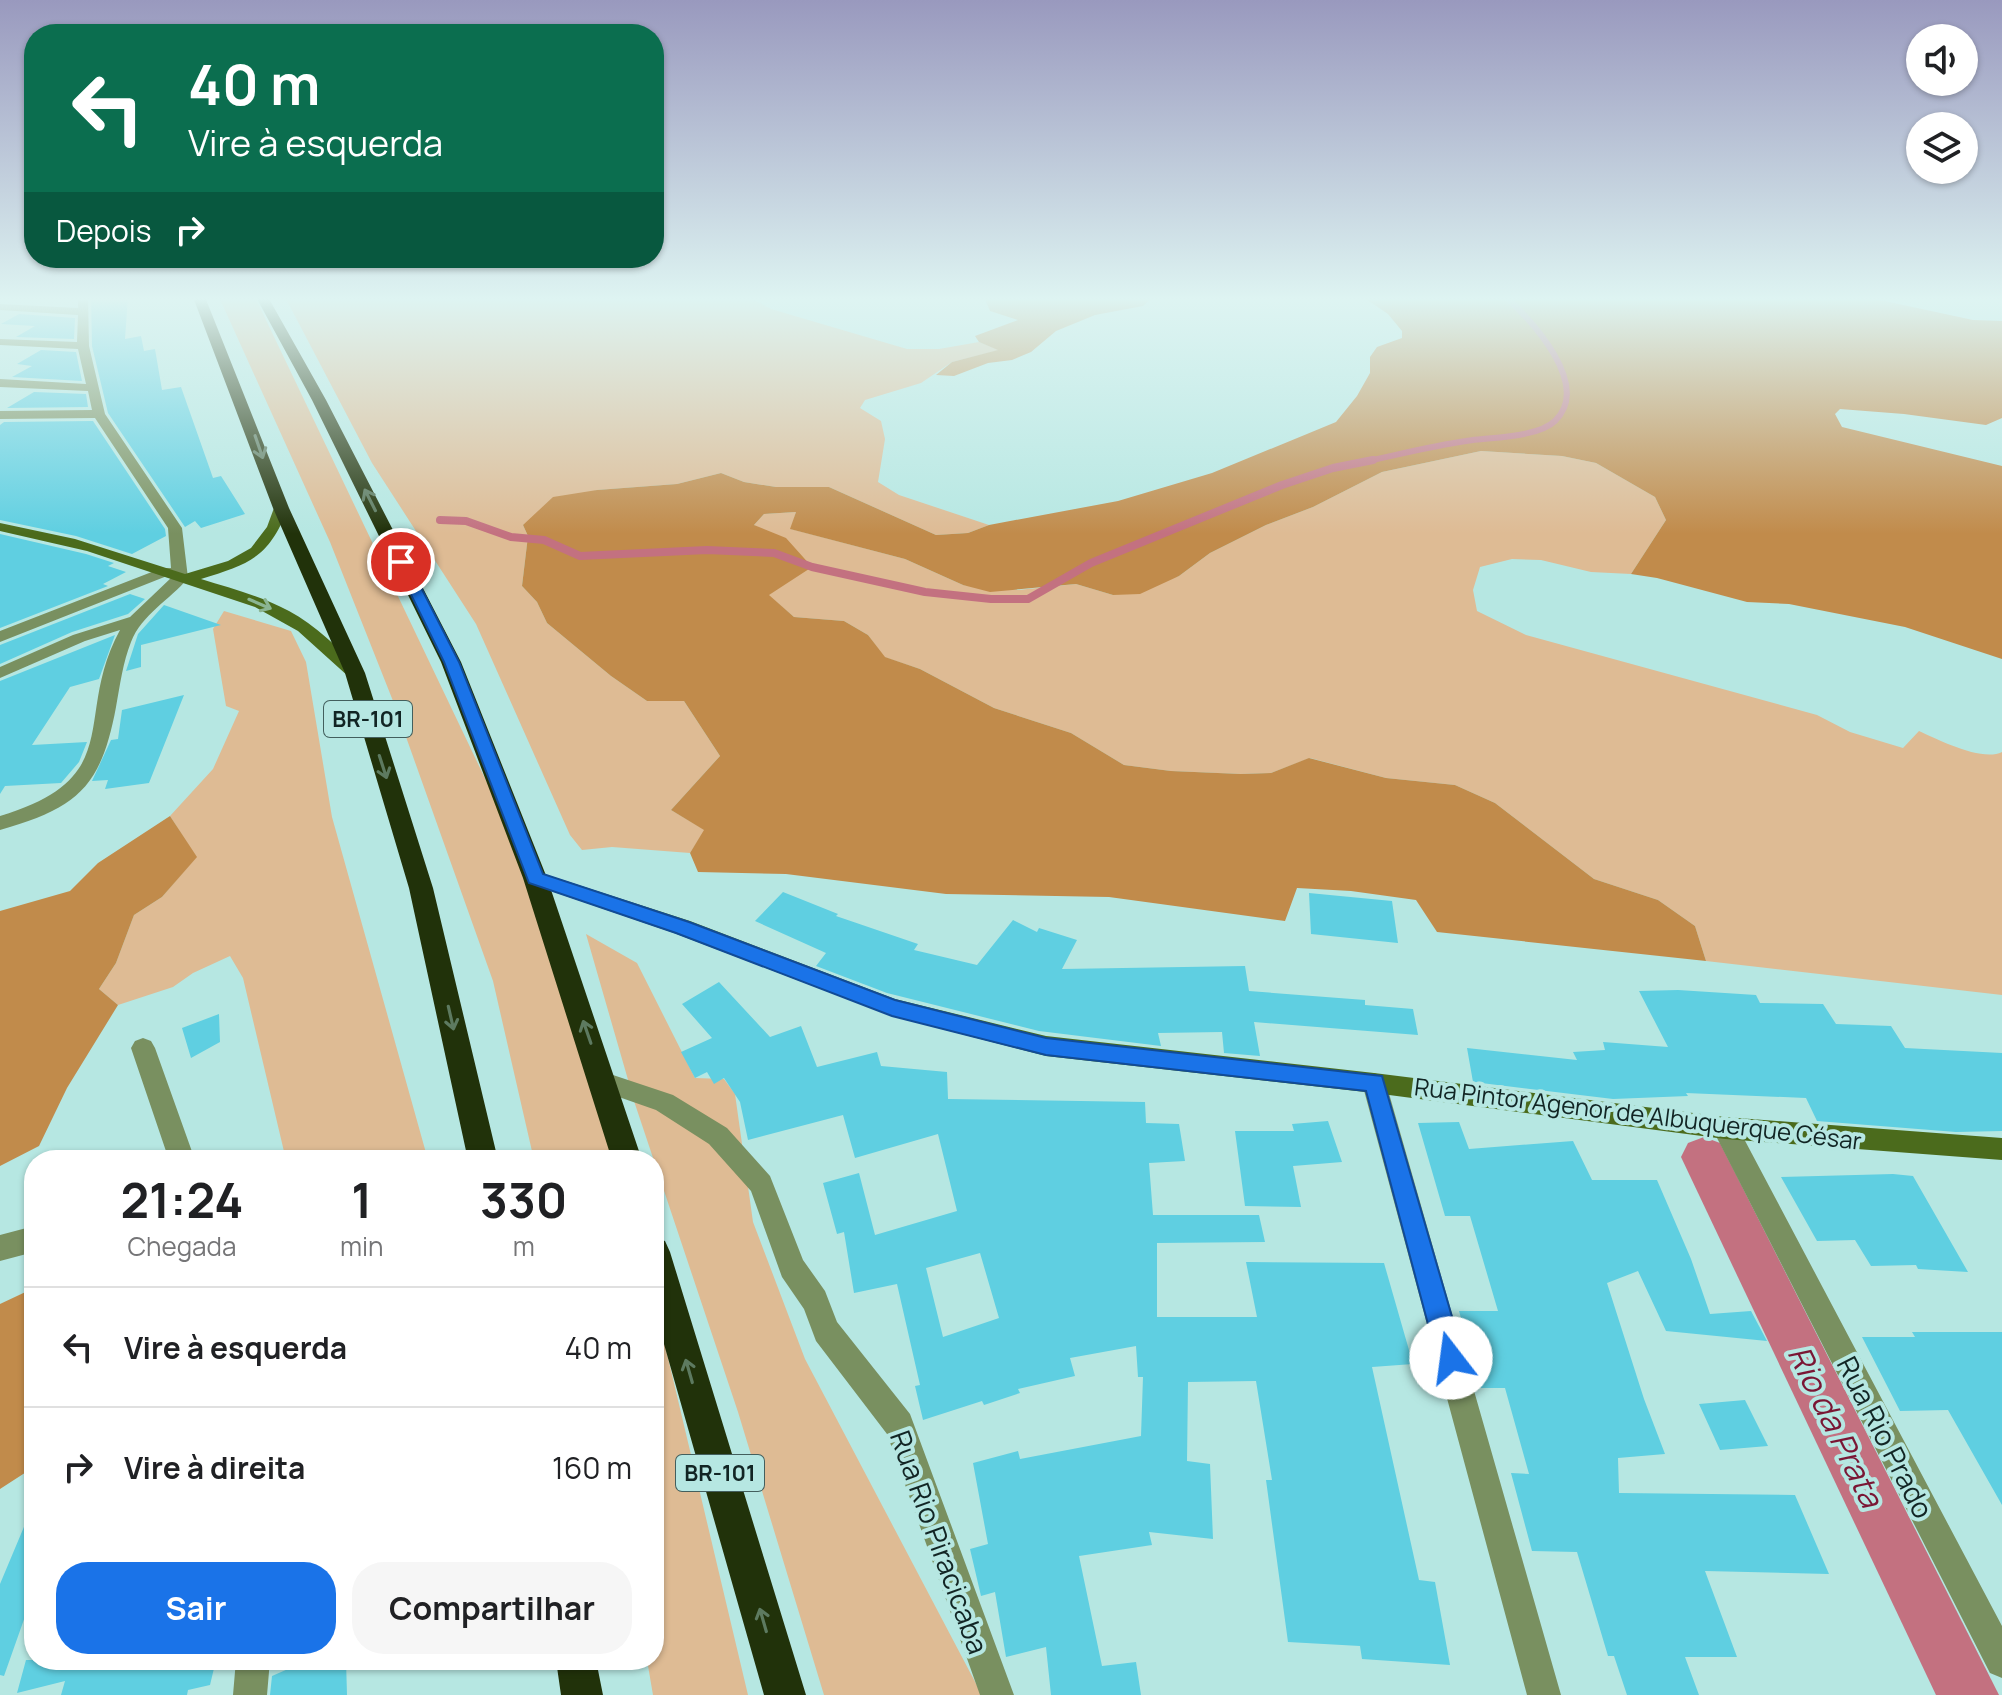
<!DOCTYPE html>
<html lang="pt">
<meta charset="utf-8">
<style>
body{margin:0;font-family:Manrope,sans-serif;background:#f6f6f6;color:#202124;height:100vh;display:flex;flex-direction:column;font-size:30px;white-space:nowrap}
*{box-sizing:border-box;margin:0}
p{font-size:26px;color:#757577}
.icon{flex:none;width:44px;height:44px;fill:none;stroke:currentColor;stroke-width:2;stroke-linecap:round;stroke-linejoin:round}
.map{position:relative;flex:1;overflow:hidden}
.panel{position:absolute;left:24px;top:1150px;width:640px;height:520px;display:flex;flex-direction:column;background:#fff;border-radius:32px;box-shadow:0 2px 6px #0004}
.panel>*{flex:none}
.guide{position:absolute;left:24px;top:24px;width:640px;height:244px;border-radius:32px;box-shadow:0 2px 6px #0004;background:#0b6e4f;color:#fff;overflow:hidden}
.controls{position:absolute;left:1906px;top:24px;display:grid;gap:16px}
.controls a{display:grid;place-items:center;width:72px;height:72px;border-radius:50%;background:#fff;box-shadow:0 2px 6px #0004;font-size:40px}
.pin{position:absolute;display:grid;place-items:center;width:68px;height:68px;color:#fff;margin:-34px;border:4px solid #fff;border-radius:50%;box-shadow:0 2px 8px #0007}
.me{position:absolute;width:88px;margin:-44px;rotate:345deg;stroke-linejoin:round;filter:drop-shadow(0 0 6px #0008)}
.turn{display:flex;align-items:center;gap:28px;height:168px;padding:0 32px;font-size:36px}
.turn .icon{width:104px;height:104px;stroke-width:2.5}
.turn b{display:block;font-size:56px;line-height:68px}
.then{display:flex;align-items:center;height:76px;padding:0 32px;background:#0003;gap:16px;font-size:30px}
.eta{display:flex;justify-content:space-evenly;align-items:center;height:136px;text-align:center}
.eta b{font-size:48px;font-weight:700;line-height:56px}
.cta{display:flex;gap:16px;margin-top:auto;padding:16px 32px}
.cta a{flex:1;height:92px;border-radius:32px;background:#1a73e8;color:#fff;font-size:32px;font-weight:700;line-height:92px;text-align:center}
.cta a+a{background:#f6f6f6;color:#202124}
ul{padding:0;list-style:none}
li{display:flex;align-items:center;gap:24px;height:120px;padding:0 32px;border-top:2px solid #e0e0e0}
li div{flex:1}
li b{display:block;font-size:30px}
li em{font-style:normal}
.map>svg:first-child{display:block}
.green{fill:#debb94}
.forest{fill:#c18b4b}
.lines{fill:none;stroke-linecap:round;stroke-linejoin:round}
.stream-far1{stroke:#c37180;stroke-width:6}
.stream{stroke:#c37180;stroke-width:8}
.canal{fill:#c37180;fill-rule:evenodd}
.building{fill:#5fcfe1;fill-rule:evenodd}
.street{fill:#799060;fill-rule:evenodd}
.secondary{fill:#4b6b1c;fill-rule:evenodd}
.highway{fill:#21320a;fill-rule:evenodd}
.oneway{stroke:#5d7a60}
.oneway2{stroke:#8bb593}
.route{fill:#1a73e8;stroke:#114b97;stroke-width:2}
.labels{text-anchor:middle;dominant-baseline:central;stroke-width:8;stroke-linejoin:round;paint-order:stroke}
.shield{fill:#b6e7e2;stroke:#435f5d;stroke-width:2}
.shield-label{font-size:22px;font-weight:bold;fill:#122524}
.street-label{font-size:24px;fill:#122524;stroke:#b6e7e2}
.near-street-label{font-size:28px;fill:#122524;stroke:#b6e7e2}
.near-water-label{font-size:32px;font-style:italic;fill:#7a1634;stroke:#b6e7e2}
</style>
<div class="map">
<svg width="2002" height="1695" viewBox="0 0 2002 1695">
<rect width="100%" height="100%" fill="#b6e7e2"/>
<path class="green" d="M219,297H255L535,883L616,1160H534L493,981L395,706L330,542Z
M285,297H748L771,309L907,349H939L979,342L1000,350L952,362L921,383L865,400L860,408L881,421L885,439L878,482L899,495L989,525L968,533L936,535L829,487H776L744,482L721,473L677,484L597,490L523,525L528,536L522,586L537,602L547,623L611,676L647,701H684L720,756L671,810L705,830L690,853L612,847L582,850L570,835L476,624L372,463Z
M1481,451L1562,456L1596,463L1655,497L1666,520L1631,574L1591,572L1541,560L1512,559L1480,567L1473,590L1477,611L1526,635L1817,715L1850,732L1903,748L1919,731C1939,740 1982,762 2002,752V995L1706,961L1695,926L1658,900L1594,879L1495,803L1455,785L1386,778L1310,758L1271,773L1241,774L1171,771L1124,765L1071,733L994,708L920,669L884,657L868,635L844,621L794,617L768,595L812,566L754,525L764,514L796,512L791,529L905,559L963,585L1018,590L1076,584L1113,595L1179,576L1210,553L1266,525L1313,507L1382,472Z
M224,611L291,631L306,662L332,817L428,1160H286L243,978L230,956L193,973L173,987L118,1005L99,989L116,963L134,915L162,897L196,857L170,816L213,769L239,711L226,706L213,629Z
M586,934L637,963L695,1078L724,1079L735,1094L753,1222L805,1359L982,1695H824L738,1412L635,1104Z
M654,1299L748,1695H653L647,1660H654Z"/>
<path class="forest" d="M984,297H1150L1152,298L1143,306L1095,315L1056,331L1031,352L1012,360L988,363L954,376L936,375L952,362L998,350L979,342L975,336L1018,320L990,311Z
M1363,297H1866L1973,320L2002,321V418L1986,425L1904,414L1840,409L1835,414L1842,427L2002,466V659L1905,627L1789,604L1747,602L1657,578L1631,574L1666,520L1655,497L1596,463L1562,456L1481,451L1382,472L1313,507L1266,525L1210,553L1179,576L1140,594L1113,595L1076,584L990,592L963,585L905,559L790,529L796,512L764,514L754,525L786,538L812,567L769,595L794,617L844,621L868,635L885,657L920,669L994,708L1071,733L1124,765L1171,771L1241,774L1271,773L1309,758L1386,778L1455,785L1495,803L1594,879L1658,900L1695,926L1706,961L1437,932L1416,900L1351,891L1297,888L1285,921L1109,897L946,894L786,874L698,872L690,853L704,830L671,810L720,756L684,701H647L611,676L547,623L537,602L522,586L528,536L523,525L553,497L597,490L677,484L721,473L744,482L776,487H829L936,535L968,533L989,525L1118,501L1212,473L1336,422L1357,396L1370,373V357L1377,347L1402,338V331L1388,314Z
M170,816L197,857L162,897L134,915L116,963L99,989L118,1005L67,1088L39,1146L0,1166V911L70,891L98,863Z
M34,1288V1467L0,1489V1304Z"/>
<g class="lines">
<path class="stream-far1" d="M1363,462C1397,455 1431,446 1466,441C1490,437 1537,438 1555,421C1592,385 1532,321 1506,297"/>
<path class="stream" d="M440,520L466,521L511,537L544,540L580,556L707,550L774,553L812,567L925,592L991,599H1028L1091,563L1282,485L1333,468L1373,460"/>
<path class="canal" d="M1704,1137L1720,1143L1999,1695H1936L1681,1157L1688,1143Z"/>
</g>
<path class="building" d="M91,297H128L125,339L141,336L144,351L155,349L162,390L181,387L213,478L221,476L245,514L201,528L195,521L185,527L108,413L92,346Z
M19,314L75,318L74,339L16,337L35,326L1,324Z
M41,350L76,352L82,381L12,377L32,366L17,364Z
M34,392L86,394L88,407L7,408Z
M93,421L165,529L166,536L132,554L76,536L0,520V425L4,422Z
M0,534L86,554L114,563L108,566L126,572L103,584L108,586L0,628Z
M130,594L145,599L128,614L72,632L0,664V645Z
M164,605L221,625L141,645V667L126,671L138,634Z
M115,635L99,679L70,687L32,745L87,742L79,762L61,783L5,786L0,794V681Z
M184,695L149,783L105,789L108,780L92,781L111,740L118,739L122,710Z
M783,892L838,914L836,916L918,944L914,950L977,965L1013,920L1037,932L1039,928L1077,940L1062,969L1245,966L1249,991L1365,1000V1005L1413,1009L1418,1035L1254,1022L1260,1056L1224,1053L1222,1032L1158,1033L1161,1046L1039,1031L887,993L816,966L826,953L755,921Z
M1309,893L1392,901L1398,943L1311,934Z
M719,982L770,1037L801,1026L817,1067L877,1052L881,1066L947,1072L948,1099L1145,1102L1146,1123L1179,1124L1185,1161L1149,1163L1153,1215H1259L1265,1242L1157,1243V1317H1257L1246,1262L1384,1263L1413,1364L1372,1367L1419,1580L1435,1582L1450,1665L1362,1659L1360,1646L1288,1642L1266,1480H1272L1256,1381L1188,1382L1187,1461L1210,1464L1213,1539L1149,1532L1152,1545L1079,1556L1102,1666L1136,1662L1141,1695H1051L1046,1647L1006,1657L995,1592L981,1596L970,1549L988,1544L973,1463L1018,1451L1020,1459L1141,1436L1143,1377H1138L1136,1346L1070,1358L1075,1376L1018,1389L1020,1393L984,1405L982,1401L923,1420L915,1386L920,1385L897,1284L854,1293L844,1232L837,1234L823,1183L859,1173L875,1235L957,1211L938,1134L855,1158L843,1115L748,1140L740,1102L724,1078L714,1084L707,1072L695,1078L681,1052L712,1038L682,1004ZM980,1253L999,1318L943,1337L926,1268Z
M1678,990L1756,995L1760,1003L1823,1004L1836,1024L1891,1026L1905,1048L2002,1053V1131L1956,1132L1817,1121L1806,1098L1686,1093L1688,1096L1613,1099L1473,1082L1467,1048L1577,1060L1573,1052L1605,1050L1603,1042L1668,1047L1639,991Z
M219,1014L220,1042L191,1058L182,1028Z
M1328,1121L1342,1162L1293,1166L1301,1207L1245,1206L1235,1131H1294L1292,1124Z
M1459,1122L1469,1149L1573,1141L1592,1180H1657L1691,1259L1710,1314L1751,1311L1767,1341L1666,1331L1638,1271L1607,1283L1644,1399L1665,1454L1618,1458L1619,1493L1795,1495L1829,1574L1705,1571L1737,1657H1685L1699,1695H1627L1614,1656H1608L1577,1552L1532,1551L1511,1473L1529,1474L1505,1388H1481L1459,1311H1498L1470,1216H1445L1418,1123Z
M1893,1174L1913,1176L1968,1272L1918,1269L1916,1265L1871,1266L1855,1240L1817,1241L1781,1177Z
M1912,1332H2002V1505L1948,1410L1900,1411L1862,1337H1915Z
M1745,1400L1768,1446L1720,1450L1699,1404Z
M34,1503V1591L4,1676L0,1675V1584Z
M26,1660H216L210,1685L188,1690L187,1695H61L65,1681L17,1693Z
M288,1660H346L347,1695H270L272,1676L288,1669Z"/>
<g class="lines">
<path class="street" d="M78,297H88L89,346L105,414L182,528L188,578C170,600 142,614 131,642C123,662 120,685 116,707C101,788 77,808 0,830V816C129,777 72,718 120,630L85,641L0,678V667L73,635L130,617L172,577V574L0,642V631L162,568H171L168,528L95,418L0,419V411L92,410L88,391L0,387V379L86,384L78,349L0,345V339L77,342L78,315L0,310V304L78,308Z
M143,1038L151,1041L155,1048L195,1160H169L131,1048L135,1041Z
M604,1072L673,1095L727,1128L770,1176L803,1260L825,1291L837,1322L910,1414L1014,1695H980L887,1434L816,1341L804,1309L782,1277L751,1191L709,1144L656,1110L596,1089L592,1082L596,1075Z
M1374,1073L1383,1076L1386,1083L1561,1695H1527L1362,1083L1365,1076Z
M1725,1117L1734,1120L2002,1626V1678L1990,1673L1716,1136L1713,1128L1716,1120Z
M34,1226V1252L0,1261V1235Z
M236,1660H270L267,1695H233Z"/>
<path class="secondary" d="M281,504L288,508C269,558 249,564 201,579C230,588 261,596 289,611C316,625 338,649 361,669L363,673L361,677H349L298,631L255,607L87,551L0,531V523L75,539L185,574L228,561L251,548L267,527L274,508Z
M535,871L690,921L895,999L1046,1036L1374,1073L1725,1117L2002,1138V1160L1725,1139L1374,1093L1046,1056L892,1016L674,933L528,883L525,878L528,873Z"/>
<path class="highway" d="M193,297H205L289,508L365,673L433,888L498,1160H468L409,888L345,673L273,508Z
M256,297H268L326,400L461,662L547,878L642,1160H612L523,878L441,662L312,400Z
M654,1237L665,1241L670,1252L806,1695H764L654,1309Z
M556,1660H596L603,1695H561Z"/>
</g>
<defs><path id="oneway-shaft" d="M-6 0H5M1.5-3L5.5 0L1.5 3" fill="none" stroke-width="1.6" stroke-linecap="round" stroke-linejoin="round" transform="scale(2)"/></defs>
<g class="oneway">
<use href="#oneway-shaft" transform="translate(259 447) rotate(71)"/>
<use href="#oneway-shaft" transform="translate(370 500) rotate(-117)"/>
<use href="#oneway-shaft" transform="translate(383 767) rotate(72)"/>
<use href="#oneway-shaft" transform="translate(451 1018) rotate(77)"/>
<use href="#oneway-shaft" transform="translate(587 1032) rotate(-109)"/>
<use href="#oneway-shaft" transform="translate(689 1371) rotate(-106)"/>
<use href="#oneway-shaft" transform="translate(763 1620) rotate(-106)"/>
</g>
<use class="oneway2" href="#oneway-shaft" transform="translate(260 604) rotate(23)"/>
<linearGradient id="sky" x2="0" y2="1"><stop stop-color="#9999be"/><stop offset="0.56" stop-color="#def4f2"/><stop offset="1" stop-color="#def4f2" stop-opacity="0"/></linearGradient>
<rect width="2002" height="534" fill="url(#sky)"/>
<path class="route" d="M401,558L408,562L459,662L543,874L689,922L895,1000L1046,1038L1382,1076L1464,1358L1460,1367L1451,1371L1441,1367L1437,1358L1366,1091L1046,1055L892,1016L676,933L529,883L444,662L395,562Z"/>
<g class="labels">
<g class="shield">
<rect x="324" y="701" width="88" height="36" rx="6"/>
<rect x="676" y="1455" width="88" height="36" rx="6"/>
</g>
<g class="shield-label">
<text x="368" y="719">BR-101</text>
<text x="720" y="1473">BR-101</text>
</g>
<g class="street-label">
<text transform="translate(1638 1113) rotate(7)">Rua Pintor Agenor de Albuquerque César</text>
</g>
<g class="near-street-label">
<text transform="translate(1886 1437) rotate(63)">Rua Rio Prado</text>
<text transform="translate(940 1542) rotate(70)">Rua Rio Piracicaba</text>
</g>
<g class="near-water-label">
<text transform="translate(1836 1426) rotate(64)">Rio da Prata</text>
</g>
</g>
</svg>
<div class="controls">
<a><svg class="icon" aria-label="sound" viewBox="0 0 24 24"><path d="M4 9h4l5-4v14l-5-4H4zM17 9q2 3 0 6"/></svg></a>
<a><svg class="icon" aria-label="layers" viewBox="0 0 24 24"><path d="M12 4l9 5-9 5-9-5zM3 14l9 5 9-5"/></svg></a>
</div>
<div class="pin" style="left:401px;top:562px;background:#d93025"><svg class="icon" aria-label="arrive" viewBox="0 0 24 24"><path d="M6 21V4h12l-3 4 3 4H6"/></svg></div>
<svg class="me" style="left:1451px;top:1358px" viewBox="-20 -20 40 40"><circle r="19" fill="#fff"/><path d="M0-13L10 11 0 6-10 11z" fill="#1a73e8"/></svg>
<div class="guide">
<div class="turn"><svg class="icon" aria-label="left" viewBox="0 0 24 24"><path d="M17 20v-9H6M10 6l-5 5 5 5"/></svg><div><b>40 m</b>Vire à esquerda</div></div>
<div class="then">Depois<svg class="icon" aria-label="right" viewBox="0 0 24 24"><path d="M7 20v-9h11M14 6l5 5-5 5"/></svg></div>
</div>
<section class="panel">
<div class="eta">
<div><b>21:24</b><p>Chegada</p></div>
<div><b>1</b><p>min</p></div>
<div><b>330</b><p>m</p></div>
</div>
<ul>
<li><svg class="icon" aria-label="left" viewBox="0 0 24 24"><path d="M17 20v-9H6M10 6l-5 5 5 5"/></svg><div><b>Vire à esquerda</b></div><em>40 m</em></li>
<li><svg class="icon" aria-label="right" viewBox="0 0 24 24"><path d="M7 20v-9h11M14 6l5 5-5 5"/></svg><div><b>Vire à direita</b></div><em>160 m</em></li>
</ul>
<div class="cta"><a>Sair</a><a>Compartilhar</a></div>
</section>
</div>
